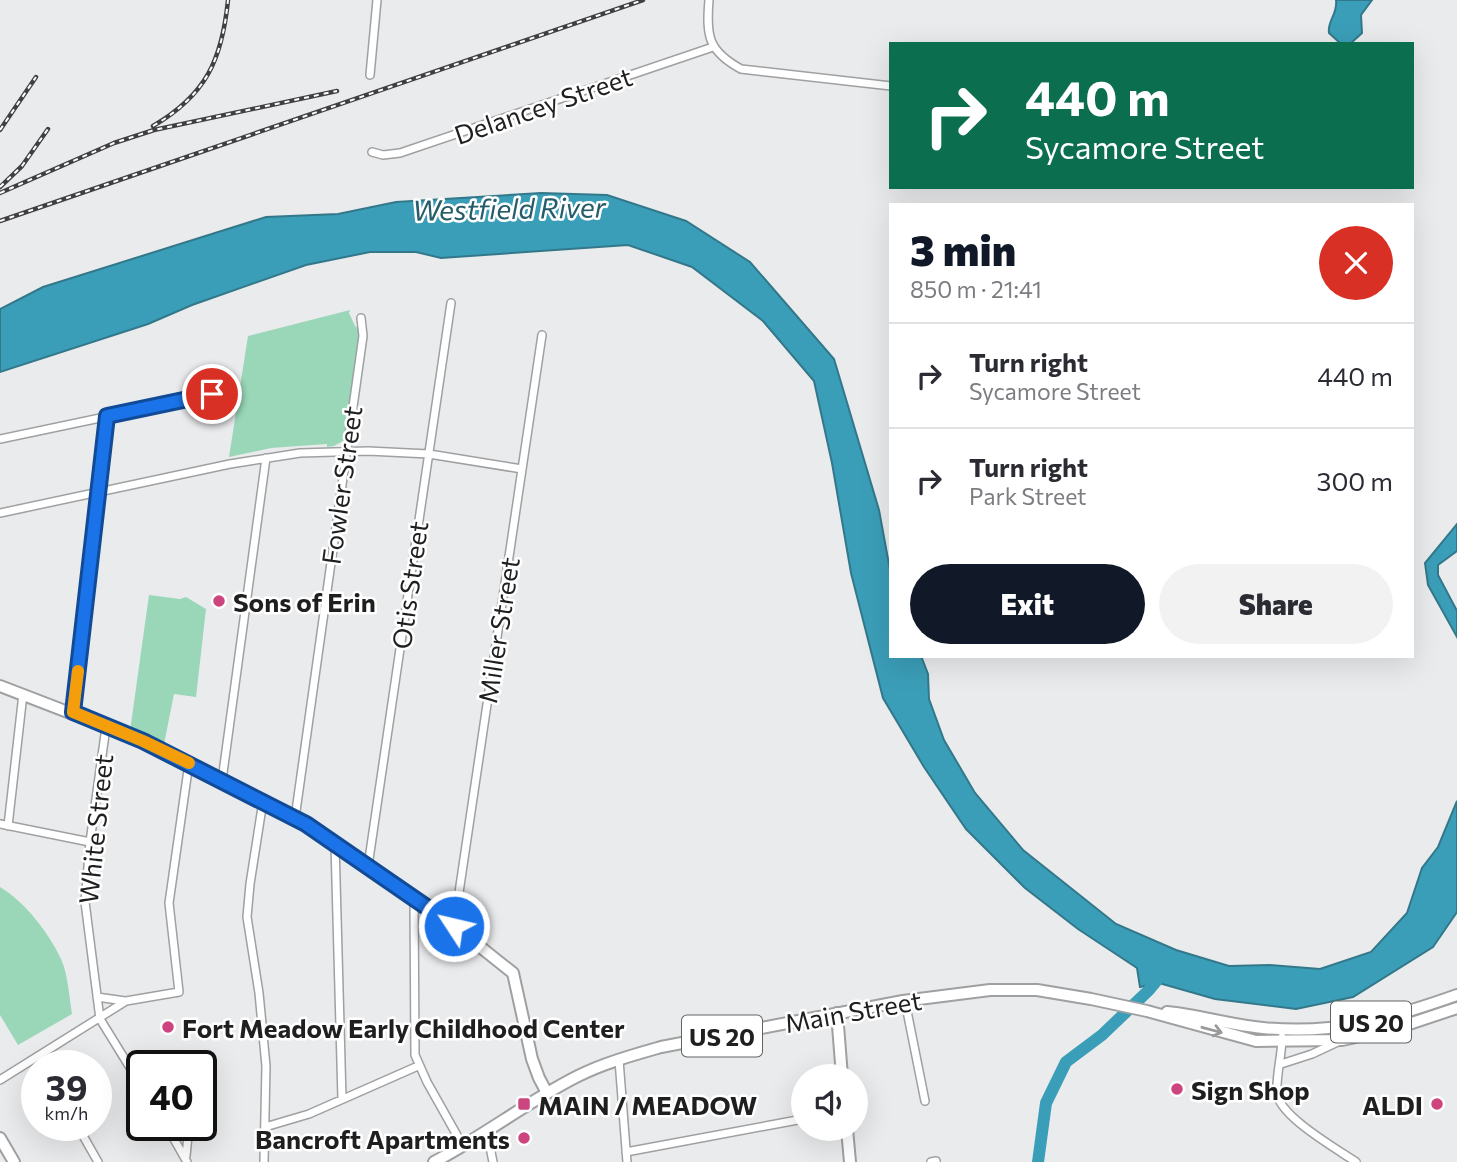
<!DOCTYPE html>
<meta charset="utf-8">
<style>
body{margin:0;font-family:Commissioner,sans-serif;background:#f2f2f3;color:#2b2b33;height:100vh;display:flex;flex-direction:column;font-size:26px;white-space:nowrap}
*{box-sizing:border-box;margin:0}
p{font-size:23px;color:#7c7c81}
.icon{flex:none;width:38px;height:38px;fill:none;stroke:currentColor;stroke-width:2;stroke-linecap:round;stroke-linejoin:round}
.map{position:relative;flex:1;overflow:hidden}
.details{position:absolute;left:889px;top:203px;width:525px;height:455px;display:flex;flex-direction:column;background:#fff;border-radius:0px;box-shadow:0 7px 28px #0002}
.details>*{flex:none}
.banner{position:absolute;left:889px;top:42px;width:525px;height:147px;border-radius:0px;box-shadow:0 7px 28px #0002;background:#0b6e4f;color:#fff;overflow:hidden}
.tools{position:absolute;left:791px;top:1064px;display:grid;gap:14px}
.tools a{display:grid;place-items:center;width:77px;height:77px;border-radius:50%;background:#fff;box-shadow:0 7px 28px #0002;font-size:35px}
.speed{position:absolute;left:21px;top:1050px;display:flex;gap:14px;font-size:35px;font-weight:700;text-align:center}
.speed>*{display:grid;place-content:center;width:91px;height:91px;border-radius:50%;background:#fff;box-shadow:0 7px 28px #0002;line-height:1}
.speed small{font-size:18px;font-weight:400}
.speed .limit{border:4px solid #111;border-radius:10px;background:#fff;color:#111}
.pin{position:absolute;display:grid;place-items:center;width:60px;height:60px;color:#fff;margin:-30px;border:4px solid #fff;border-radius:50%;box-shadow:0 2px 7px #0007}
.me{position:absolute;width:77px;margin:-38px;rotate:305deg;stroke-linejoin:round;filter:drop-shadow(0 0 5px #0008)}
.turn{display:flex;align-items:center;gap:24px;height:147px;padding:0 21px;font-size:32px}
.turn .icon{width:91px;height:91px;stroke-width:2.5}
.turn b{display:block;font-size:49px;line-height:60px}
.round{display:grid;place-items:center;flex:none;width:74px;height:74px;border-radius:37px;background:#f2f2f3}
.head{display:flex;align-items:center;justify-content:space-between;height:119px;padding:0 21px}
h1{font-size:42px;font-weight:800;line-height:52px;color:#111827}
.button{display:flex;gap:14px;margin-top:auto;padding:14px 21px}
.button a{flex:1;height:80px;border-radius:42px;background:#111827;color:#fff;font-size:28px;font-weight:800;line-height:80px;text-align:center}
.button a+a{background:#f2f2f3;color:#2b2b33}
ul{padding:0;list-style:none}
li{display:flex;align-items:center;gap:21px;height:105px;padding:0 21px;border-top:2px solid #e1e1e2}
li div{flex:1}
li b{display:block;font-size:26px}
li em{font-style:normal}
.map>svg:first-child{display:block}
.green{fill:#9ad7b8}
.water{fill:#3b9eb8;stroke:#33788a;stroke-width:2}
.lines{fill:none;stroke-linecap:round;stroke-linejoin:round}
.river{stroke:#3b9eb8;stroke-width:12}
.street-casing{stroke:#9fa0a2;stroke-width:10}
.secondary-casing{stroke:#9fa0a2;stroke-width:14}
.primary-casing{stroke:#9fa0a2;stroke-width:14}
.street{stroke:#fff;stroke-width:7}
.secondary{stroke:#fff;stroke-width:10}
.primary{stroke:#fff;stroke-width:10}
.rail-casing{stroke:#404042;stroke-width:4.5}
.rail{stroke:#fff;stroke-width:2;stroke-dasharray:5;stroke-linecap:butt}
.oneway{stroke:#9a9a9b}
.route-casing{stroke:#114b97;stroke-width:18}
.route{stroke:#1a73e8;stroke-width:12}
.slow{stroke:#f59e0b;stroke-width:12}
.poi-dot{fill:#cd457f;stroke:#fff;stroke-width:2.5}
.labels{text-anchor:middle;dominant-baseline:central;stroke-width:5;stroke-linejoin:round;paint-order:stroke}
.shield{fill:#fff;stroke:#626263;stroke-width:2}
.shield-label{font-size:24px;font-weight:bold;fill:#1f1f20}
.street-label{font-size:26px;fill:#1f1f20;stroke:#fff}
.poi-label{font-size:26px;font-weight:bold;fill:#1f1f20;stroke:#fff;text-anchor:start}
.water-label{font-size:28px;font-style:italic;fill:#265b6a;stroke:#fff}
</style>
<div class="map">
<svg width="1457" height="1162" viewBox="0 0 1457 1162">
<rect width="100%" height="100%" fill="#eaebed"/>
<path class="green" d="M350,310L349,313L355,326L361,330L343,441L334,446L327,447V444L271,448L229,457L248,336Z
M149,595L180,599L186,597L206,609L196,697L174,694L164,744L130,731Z
M0,887C25,902 49,933 61,959C68,974 69,997 72,1014L18,1045L0,1015Z"/>
<path class="water" d="M1336,0H1372L1361,15L1362,33L1351,43L1341,44L1329,33C1327,21 1338,14 1336,0Z
M541,193L607,195L686,221L750,262L834,359L879,510L891,575V656H921L928,674L929,699L944,740L975,793L1023,850L1116,924L1176,950L1229,966L1270,965L1320,969L1371,952L1407,913L1422,868L1438,847L1457,801V912L1433,947L1353,997L1296,1009L1215,999L1159,983L1140,987L1137,968L1078,929L1025,888L966,829L924,767L883,698L851,573L832,463L814,381L763,321L692,267L628,245L441,258L416,252H370L306,265L192,305L148,324L0,372V309L43,287L266,217L338,214L396,202Z
M1457,524V551L1438,565V575L1457,611V637L1428,585L1425,563Z"/>
<g class="lines">
<path class="river" d="M1038,1162L1046,1103L1066,1062L1102,1035L1149,990L1163,973"/>
<defs>
<path id="street" d="M709,0C706,36 708,51 741,69L891,86
M370,75L377,0
M372,152L383,155L400,153L713,47
M0,439L233,390
M0,513L230,464L300,453L368,451L429,454L522,469
M73,712L107,416
M106,727L90,842L85,902L100,1019L142,1087
M222,780L266,458
M263,801L250,884L247,917L259,993L266,1066L264,1162
M295,818L363,336L361,318
M0,824L90,842
M8,826L23,694
M335,844L342,1099
M368,866L451,303
M414,898L415,1055L427,1082L463,1146
M454,926L542,335
M97,997L125,1001
M905,1001L925,1101
M1282,1037C1282,1056 1276,1074 1277,1092C1277,1115 1337,1149 1356,1162
M619,1060L627,1162
M1281,1064L1312,1054L1342,1040
M0,1080L126,1001L179,992L169,903L189,763
M77,1125L98,1162
M166,1125L187,1162
M265,1127L309,1114L418,1066
M487,1132L493,1162
M626,1152L803,1119
M186,1156L189,1125
M931,1162L936,1161"/>
<path id="secondary" d="M0,686L143,741L284,812L328,839L454,926L513,973L532,1059L539,1078L547,1093
M837,1013L842,1076
M847,1129L850,1162
M0,1138L14,1162"/>
<path id="primary" d="M1167,1012C1199,1015 1230,1025 1263,1028C1336,1035 1389,1019 1457,995
M434,1162C484,1136 528,1101 578,1076C604,1063 633,1055 661,1047L903,1001L990,990H1037L1091,999L1147,1011L1256,1041L1342,1040L1397,1028L1457,1008"/>
</defs>
<use href="#street" class="street-casing"/>
<use href="#secondary" class="secondary-casing"/>
<use href="#primary" class="primary-casing"/>
<use href="#street" class="street"/>
<use href="#secondary" class="secondary"/>
<use href="#primary" class="primary"/>
<defs>
<path id="rail" d="M153,126C206,95 222,60 228,0
M0,130L36,77
M0,187L22,166L48,129
M0,193L114,143L154,130L337,91
M0,221L643,0"/>
</defs>
<use href="#rail" class="rail-casing"/>
<use href="#rail" class="rail"/>
</g>
<defs><path id="oneway-shaft" d="M-6 0H5M1.5-3L5.5 0L1.5 3" fill="none" stroke-width="1.6" stroke-linecap="round" stroke-linejoin="round" transform="scale(1.75)"/></defs>
<use class="oneway" href="#oneway-shaft" transform="translate(1212 1030) rotate(15)"/>
<g class="lines">
<defs>
<path id="route" d="M212,394L107,416L73,712L143,741L306,824L454,926"/>
</defs>
<use href="#route" class="route-casing"/>
<use href="#route" class="route"/>
<path class="slow" d="M78,671L73,712L143,741L189,763"/>
</g>
<g class="poi-dot">
<circle cx="219" cy="601" r="7"/>
<circle cx="168" cy="1027" r="7"/>
<circle cx="1177" cy="1089" r="7"/>
<rect x="517" y="1097" width="14" height="14" rx="3.5"/>
<circle cx="1437" cy="1104" r="7"/>
<circle cx="524" cy="1138" r="7"/>
</g>
<g class="labels">
<g class="shield">
<rect x="1331" y="1001.5" width="80" height="41" rx="5"/>
<rect x="682" y="1015.5" width="80" height="41" rx="5"/>
</g>
<g class="shield-label">
<text x="1371" y="1022">US 20</text>
<text x="722" y="1036">US 20</text>
</g>
<g class="street-label">
<text transform="translate(543 105) rotate(-19)">Delancey Street</text>
<text transform="translate(341 485) rotate(-82)">Fowler Street</text>
<text transform="translate(409 585) rotate(-82)">Otis Street</text>
<text transform="translate(498 630) rotate(-81)">Miller Street</text>
<text transform="translate(95 829) rotate(-84)">White Street</text>
<text transform="translate(853 1011) rotate(-10)">Main Street</text>
</g>
<g class="poi-label">
<text x="233" y="601">Sons of Erin</text>
<text x="182" y="1027">Fort Meadow Early Childhood Center</text>
<text x="1191" y="1089">Sign Shop</text>
<text x="538" y="1104">MAIN / MEADOW</text>
<text x="1423" y="1104" text-anchor="end">ALDI</text>
<text x="510" y="1138" text-anchor="end">Bancroft Apartments</text>
</g>
<g class="water-label">
<text transform="translate(509 208) rotate(-1)">Westfield River</text>
</g>
</g>
</svg>
<div class="tools">
<a><svg class="icon" aria-label="sound" viewBox="0 0 24 24"><path d="M4 9h4l5-4v14l-5-4H4zM17 9q2 3 0 6"/></svg></a>
</div>
<div class="speed"><div>39<small>km/h</small></div><div class="limit">40</div></div>
<div class="pin" style="left:212px;top:394px;background:#d93025"><svg class="icon" aria-label="arrive" viewBox="0 0 24 24"><path d="M6 21V4h12l-3 4 3 4H6"/></svg></div>
<svg class="me" style="left:454px;top:926px" viewBox="-20 -20 40 40"><circle r="17" fill="#1a73e8" stroke="#fff" stroke-width="3"/><path d="M0-11L8 9 0 5-8 9z" fill="#fff"/></svg>
<div class="banner">
<div class="turn"><svg class="icon" aria-label="right" viewBox="0 0 24 24"><path d="M7 20v-9h11M14 6l5 5-5 5"/></svg><div><b>440 m</b>Sycamore Street</div></div>
</div>
<section class="details">
<div class="head"><div><h1>3 min</h1><p>850 m · 21:41</p></div><a class="round" style="background:#d93025;color:#fff"><svg class="icon" aria-label="close" viewBox="0 0 24 24"><path d="M6 6l12 12M18 6L6 18"/></svg></a></div>
<ul>
<li><svg class="icon" aria-label="right" viewBox="0 0 24 24"><path d="M7 20v-9h11M14 6l5 5-5 5"/></svg><div><b>Turn right</b><p>Sycamore Street</p></div><em>440 m</em></li>
<li><svg class="icon" aria-label="right" viewBox="0 0 24 24"><path d="M7 20v-9h11M14 6l5 5-5 5"/></svg><div><b>Turn right</b><p>Park Street</p></div><em>300 m</em></li>
</ul>
<div class="button"><a>Exit</a><a>Share</a></div>
</section>
</div>
